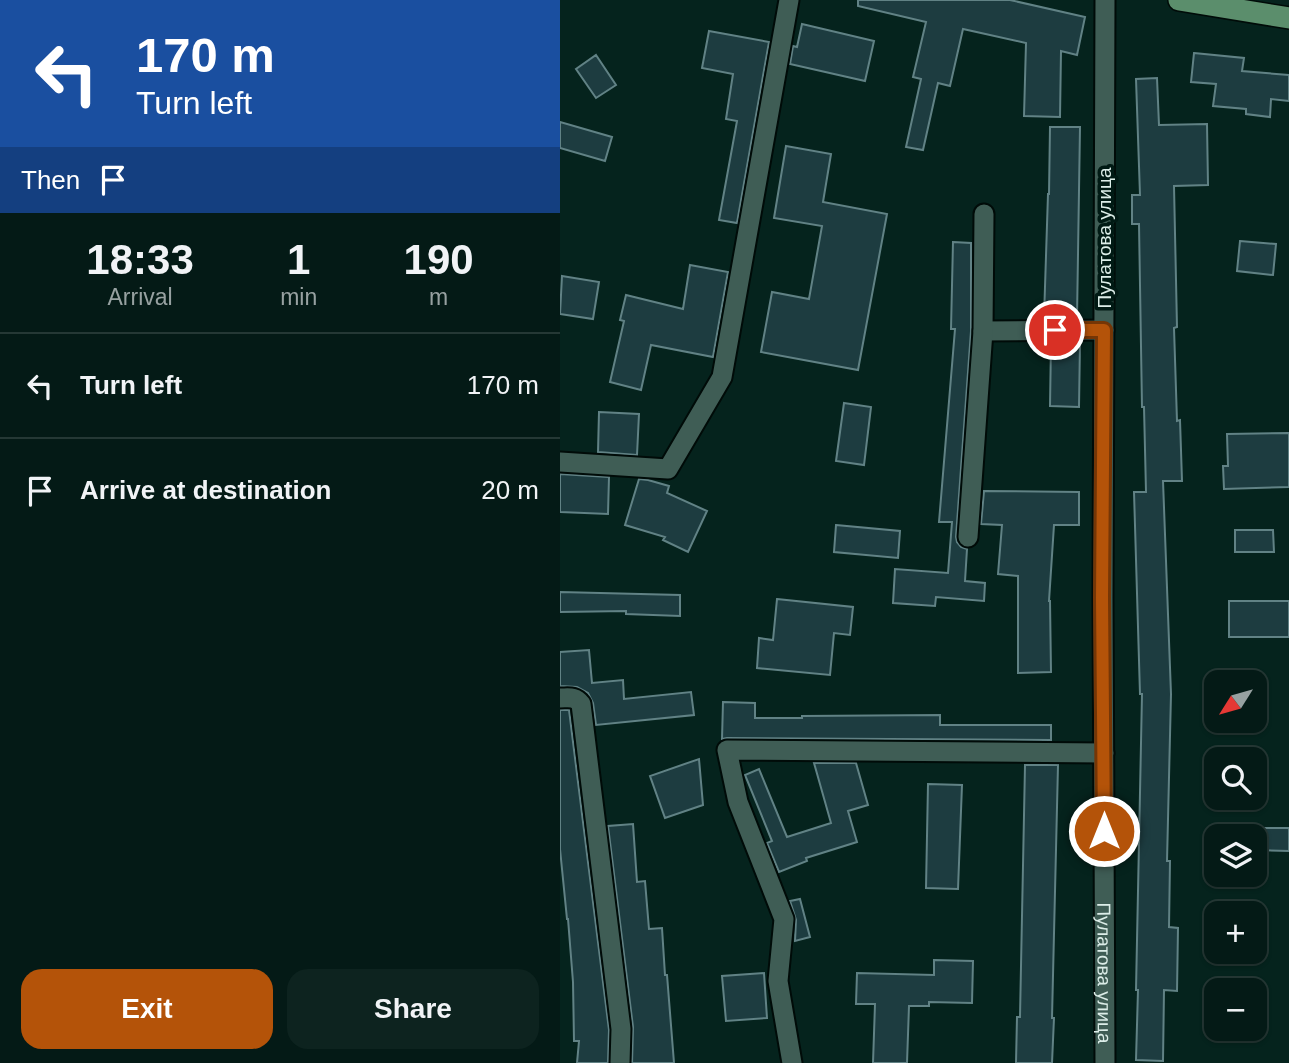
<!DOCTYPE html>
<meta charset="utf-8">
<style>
body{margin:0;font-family:Helvetica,sans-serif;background:#0d231f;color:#f1f3f6;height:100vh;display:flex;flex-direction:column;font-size:26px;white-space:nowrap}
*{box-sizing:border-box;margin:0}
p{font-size:23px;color:#97a1a1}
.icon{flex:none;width:38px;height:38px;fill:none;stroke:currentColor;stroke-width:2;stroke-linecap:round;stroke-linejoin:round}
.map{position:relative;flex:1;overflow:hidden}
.side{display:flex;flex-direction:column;background:#041a16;width:560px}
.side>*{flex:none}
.banner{background:#1a4fa0;color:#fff;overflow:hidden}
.needle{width:46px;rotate:233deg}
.buttons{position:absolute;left:644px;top:670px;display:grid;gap:14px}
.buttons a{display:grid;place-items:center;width:63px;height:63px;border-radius:14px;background:#041a16;box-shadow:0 2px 5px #0004,0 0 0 2px #253835;font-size:35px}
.pin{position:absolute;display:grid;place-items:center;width:60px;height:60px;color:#fff;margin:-30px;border:4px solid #fff;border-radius:50%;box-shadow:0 2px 7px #0007}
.me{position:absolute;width:77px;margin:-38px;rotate:0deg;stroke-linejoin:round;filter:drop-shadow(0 0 5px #0008)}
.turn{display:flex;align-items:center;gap:24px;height:147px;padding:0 21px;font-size:32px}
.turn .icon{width:91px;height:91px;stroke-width:2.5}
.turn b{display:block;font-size:49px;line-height:60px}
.then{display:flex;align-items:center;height:66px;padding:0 21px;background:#0003;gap:14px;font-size:26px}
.eta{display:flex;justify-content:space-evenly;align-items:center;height:119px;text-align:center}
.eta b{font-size:42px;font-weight:700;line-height:49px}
.cta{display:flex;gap:14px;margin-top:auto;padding:14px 21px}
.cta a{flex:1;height:80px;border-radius:21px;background:#b45309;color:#fff;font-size:28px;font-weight:700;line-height:80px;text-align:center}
.cta a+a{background:#0d231f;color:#f1f3f6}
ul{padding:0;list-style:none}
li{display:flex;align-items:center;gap:21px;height:105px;padding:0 21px;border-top:2px solid #253835}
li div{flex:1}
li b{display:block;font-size:26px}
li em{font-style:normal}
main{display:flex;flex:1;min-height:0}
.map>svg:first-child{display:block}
.building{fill:#1d3c40;stroke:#618285;stroke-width:2}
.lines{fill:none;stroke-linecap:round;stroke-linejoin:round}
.minor-casing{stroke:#000b08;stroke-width:23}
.major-casing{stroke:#000b08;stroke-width:24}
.minor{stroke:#3f5d55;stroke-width:19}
.major{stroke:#5b8e6c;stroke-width:21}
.route-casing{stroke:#753606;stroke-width:18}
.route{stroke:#b45309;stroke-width:12}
.labels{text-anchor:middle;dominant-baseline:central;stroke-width:7;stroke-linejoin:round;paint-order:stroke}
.street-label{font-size:19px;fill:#dcede8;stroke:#001a14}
</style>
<main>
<section class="side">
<div class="banner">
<div class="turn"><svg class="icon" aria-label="left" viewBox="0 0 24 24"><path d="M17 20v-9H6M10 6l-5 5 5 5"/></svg><div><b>170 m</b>Turn left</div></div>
<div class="then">Then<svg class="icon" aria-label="arrive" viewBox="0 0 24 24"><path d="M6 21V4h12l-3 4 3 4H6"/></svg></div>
</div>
<div class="eta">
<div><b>18:33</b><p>Arrival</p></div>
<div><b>1</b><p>min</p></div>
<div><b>190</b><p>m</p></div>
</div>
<ul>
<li><svg class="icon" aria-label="left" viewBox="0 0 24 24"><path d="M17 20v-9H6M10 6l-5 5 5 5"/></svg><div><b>Turn left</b></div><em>170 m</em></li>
<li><svg class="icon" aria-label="arrive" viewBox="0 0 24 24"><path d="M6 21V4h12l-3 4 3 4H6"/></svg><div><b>Arrive at destination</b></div><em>20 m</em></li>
</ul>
<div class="cta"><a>Exit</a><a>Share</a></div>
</section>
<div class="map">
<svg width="729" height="1063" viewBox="0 0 729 1063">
<rect width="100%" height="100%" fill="#05231d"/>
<path class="building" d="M298,0H450L525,17L517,55L501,51L500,117L464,116L466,43L403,29L390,86L378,83L363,150L346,147L361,79L353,77L366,22L298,6Z
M242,24L314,41L305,81L230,64L233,46L237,47Z
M149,31L209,42L177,223L159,220L177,121L166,119L173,74L142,68Z
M634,53L684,58L682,71L729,75V101L711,99L710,117L686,114V109L653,106L656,84L631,82Z
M36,55L56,85L36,98L16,69Z
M597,78L599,125L647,124L648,185L614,186L617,327L614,328L617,421L620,420L622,481H603L611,694L607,861H610L609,927L618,928L617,991L604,990L603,1061L576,1060L578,990H576L582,694H580L574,492H586L584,407H582L579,224H572V195H580L576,79Z
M0,122L52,137L45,161L0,148Z
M490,127H520L517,318H484L488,194H489Z
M226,146L271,154L263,202L327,214L298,370L201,352L212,292L249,299L262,226L214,218Z
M680,241L716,244L713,275L677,271Z
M393,242L411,243V331L396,537L397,542L401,547L407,549L405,581L425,583L424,601L376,597L375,606L333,603L335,569L388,573L392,522H379L395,329H391Z
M130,265L168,272L153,357L91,345L81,390L50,382L64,321L60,320L66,295L123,309Z
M2,276L39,282L33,319L0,314Z
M520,342L519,407L490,406L491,343Z
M284,403L311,407L304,465L276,461Z
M39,412L79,414L77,455L38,452Z
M729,433V487L664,489L663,466H668L667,434Z
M0,474L49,477L48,514L0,512Z
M79,479L88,480L109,486L107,493L147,511L128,552L103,540L105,537L65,525Z
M424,491L519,492V525H494L489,601H490L491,672L458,673V576L438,574L442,525L421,524Z
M276,525L340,531L338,558L274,552Z
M675,530H713L714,552H675Z
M0,592L120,595V616L66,614V611L0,612Z
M217,599L293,607L290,635L274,633L270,675L197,668L199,638L213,640Z
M669,601H729V637H669Z
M29,650L32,683L63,680L64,699L131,692L134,715L36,725L33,703L28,693L17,687L0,686V652Z
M163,702L195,703V718H242V716L380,715V725H491V740L167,738L162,739Z
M0,710H9L49,1030L48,1063H17L19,1041H14L13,982L8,919H7L0,849Z
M139,759L143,805L105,818L90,776Z
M254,763H296L308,805L288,811L297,842L246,858L247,861L219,872L207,843L212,841L185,775L199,769L227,837L271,823Z
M465,765H498L492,1018H494L492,1063H456L457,1017H460Z
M368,784L402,785L398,889L366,888Z
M73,824L77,882L85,881L89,929L102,928L105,975H107L114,1063H72L73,1027L48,826Z
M695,828H729V851L695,850Z
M240,899L250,937L235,941L236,920L230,901Z
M374,960L413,961L412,1003L369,1002V1006H349L347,1063H313L315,1004H296L297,973L374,975Z
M204,973L207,1018L166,1021L162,976Z"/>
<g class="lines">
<defs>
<g id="minor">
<path id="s1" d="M545,0L543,598L545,1063"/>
<path d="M423,331L544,330"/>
<path d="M0,462L108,469L162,377L229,0"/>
<path d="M408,537L423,331L424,214"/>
<path d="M0,698C9,698 15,696 21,704L61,1029L60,1063"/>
<path d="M232,1063L218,981L224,919L178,802L167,750L544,753"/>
</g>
<path id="major" d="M619,0L729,18"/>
</defs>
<use href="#minor" class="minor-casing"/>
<use href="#major" class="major-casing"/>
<use href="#minor" class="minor"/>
<use href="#major" class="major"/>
</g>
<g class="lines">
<defs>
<path id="route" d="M495,330H544L542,598L544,831"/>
</defs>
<use href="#route" class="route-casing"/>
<use href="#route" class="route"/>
</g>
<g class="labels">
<g class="street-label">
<text transform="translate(544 238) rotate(-90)">Пулатова улица</text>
<text stroke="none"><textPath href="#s1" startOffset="973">Пулатова улица</textPath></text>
</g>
</g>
</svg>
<div class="buttons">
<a><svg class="needle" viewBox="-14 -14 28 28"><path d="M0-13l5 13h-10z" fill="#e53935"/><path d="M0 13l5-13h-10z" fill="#97a1a1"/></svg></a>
<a><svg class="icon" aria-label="search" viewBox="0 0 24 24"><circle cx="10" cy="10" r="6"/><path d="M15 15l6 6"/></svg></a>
<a><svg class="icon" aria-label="layers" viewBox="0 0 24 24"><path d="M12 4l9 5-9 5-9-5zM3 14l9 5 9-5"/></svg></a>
<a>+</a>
<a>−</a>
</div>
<div class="pin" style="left:495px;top:330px;background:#d93025"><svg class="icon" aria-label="arrive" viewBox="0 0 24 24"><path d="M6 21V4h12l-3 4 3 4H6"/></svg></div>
<svg class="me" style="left:544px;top:831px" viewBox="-20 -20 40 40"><circle r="17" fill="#b45309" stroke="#fff" stroke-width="3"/><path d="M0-11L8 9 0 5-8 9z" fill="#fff"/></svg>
</div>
</main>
